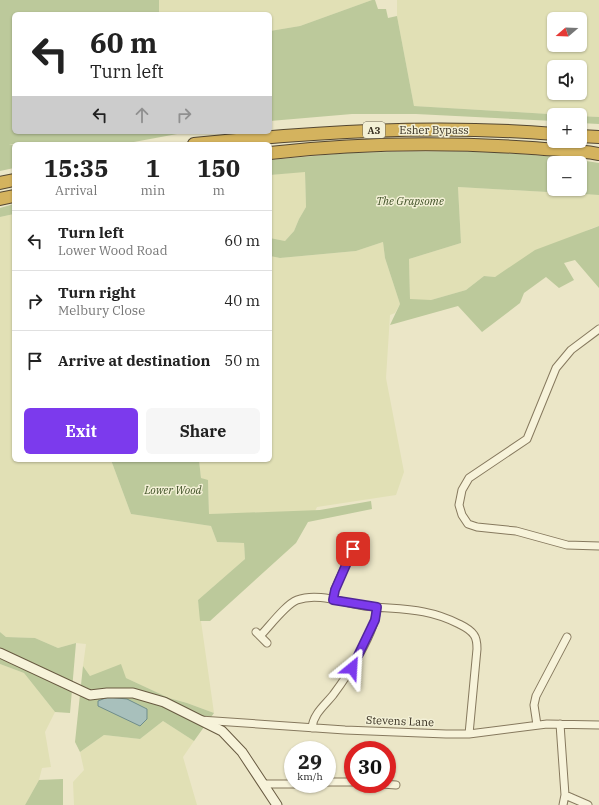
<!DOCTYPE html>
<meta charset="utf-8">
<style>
body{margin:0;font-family:"IBM Plex Serif",serif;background:#f6f6f6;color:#222;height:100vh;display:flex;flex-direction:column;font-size:15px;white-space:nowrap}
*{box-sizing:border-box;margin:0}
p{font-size:13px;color:#767676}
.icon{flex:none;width:22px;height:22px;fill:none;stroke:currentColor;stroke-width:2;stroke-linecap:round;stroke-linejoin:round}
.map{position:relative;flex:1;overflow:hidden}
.details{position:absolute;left:12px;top:142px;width:260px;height:320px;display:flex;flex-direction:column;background:#fff;border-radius:6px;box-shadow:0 1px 3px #0004}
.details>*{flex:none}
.hud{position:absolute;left:12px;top:12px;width:260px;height:122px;border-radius:6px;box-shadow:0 1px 3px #0004;background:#fff;color:#222;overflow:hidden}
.needle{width:26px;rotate:251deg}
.controls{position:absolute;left:547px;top:12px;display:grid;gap:8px}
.controls a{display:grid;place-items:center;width:40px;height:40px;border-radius:6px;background:#fff;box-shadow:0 1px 3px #0004;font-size:20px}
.speed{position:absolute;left:284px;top:741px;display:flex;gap:8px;font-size:20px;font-weight:700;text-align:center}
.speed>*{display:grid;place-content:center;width:52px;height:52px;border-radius:50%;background:#fff;box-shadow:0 1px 3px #0004;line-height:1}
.speed small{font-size:10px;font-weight:400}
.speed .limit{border:6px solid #d22;background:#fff;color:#111}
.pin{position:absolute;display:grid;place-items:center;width:34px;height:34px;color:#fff;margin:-17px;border-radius:8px;box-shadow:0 2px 6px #0006}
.me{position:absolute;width:44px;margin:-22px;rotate:27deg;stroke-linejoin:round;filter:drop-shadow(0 0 3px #0008)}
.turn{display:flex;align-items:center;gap:14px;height:84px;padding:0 12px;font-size:18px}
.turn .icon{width:52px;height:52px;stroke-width:2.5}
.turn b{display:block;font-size:28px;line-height:34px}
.lanes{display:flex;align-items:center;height:38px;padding:0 12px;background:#0003;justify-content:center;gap:20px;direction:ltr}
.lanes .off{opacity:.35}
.eta{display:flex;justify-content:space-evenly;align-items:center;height:68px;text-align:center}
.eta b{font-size:24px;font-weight:700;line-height:28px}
.cta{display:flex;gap:8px;margin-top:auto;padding:8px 12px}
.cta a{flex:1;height:46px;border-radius:6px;background:#7c3aed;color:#fff;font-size:16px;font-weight:700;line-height:46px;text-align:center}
.cta a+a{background:#f6f6f6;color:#222}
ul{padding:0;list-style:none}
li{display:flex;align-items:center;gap:12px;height:60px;padding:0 12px;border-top:1px solid #e0e0e0}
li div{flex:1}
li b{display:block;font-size:15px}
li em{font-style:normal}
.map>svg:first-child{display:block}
.farmland{fill:#e1e0b5;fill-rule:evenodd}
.green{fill:#bcc99b;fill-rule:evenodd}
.water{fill:#a8c0bc;stroke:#6f8d8b}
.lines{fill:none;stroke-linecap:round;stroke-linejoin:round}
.street-casing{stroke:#86795e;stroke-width:9}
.secondary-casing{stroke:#685a41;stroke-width:11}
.highway-casing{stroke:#544731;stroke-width:14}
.street{stroke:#f7f3da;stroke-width:7}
.secondary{stroke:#f7f3da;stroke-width:9}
.highway{stroke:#d4b35e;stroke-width:12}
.route-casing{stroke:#51269a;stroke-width:10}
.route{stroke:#7c3aed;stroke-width:7}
.labels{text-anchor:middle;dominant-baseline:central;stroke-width:3;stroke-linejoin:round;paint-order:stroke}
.shield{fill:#f3f0d6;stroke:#6f6957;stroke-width:1}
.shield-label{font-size:10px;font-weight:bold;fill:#372f20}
.street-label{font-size:11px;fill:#372f20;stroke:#f3f0d6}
.park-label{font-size:11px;font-style:italic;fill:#415228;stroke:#f3f0d6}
</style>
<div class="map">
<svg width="599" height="805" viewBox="0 0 599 805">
<rect width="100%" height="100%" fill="#ebe6c7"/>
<path class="farmland" d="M159,0H372L300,26L270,31V14H159Z
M397,0H599V117L414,106L397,16ZM554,19H580V45H554ZM554,67H580V93H554Z
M305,171L306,207L299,219L294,231L285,241L270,238V175Z
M458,187L599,195V226L592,228L495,277L484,276L466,290L431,300H410L409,259L461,243Z
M14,214V460H111L131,514L211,526L217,542L244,543L245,559L198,600L214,713L187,703L169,698L126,678L90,676L83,666L86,644L76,643L58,648L35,638L6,637L0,632V217Z
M383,242L385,258L400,304L395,313L390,315L386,378L404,472L396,495L317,507L315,511L209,514L208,481L201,478L199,460H270V256L280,258L356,251Z
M0,664L24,673L55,712L45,732L51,767L42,768L39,780L25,805H0Z
M163,721L194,741L183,757L197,805H74L73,782L84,770L80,752L104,735L140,739Z"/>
<path class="green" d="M0,0H159V14H14V132H188L123,144H9L14,145V168L0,171Z
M372,0H375L378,9H386L388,18L397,16L414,106L565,115H554V121L416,114H352L270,121V31L300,26Z
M580,116L599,117V124L580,123Z
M347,153C430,151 517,149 599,163V195L458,187L461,243L409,259L410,299L431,300L466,290L484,276L495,277L535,250L599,226V288L575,260L564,263L574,280L559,288L546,277L524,293L520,303L482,332L458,306L390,325L400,304L385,258L383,242L356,251L280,258L270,256V238L285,241L294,231L299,219L306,207L305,172L270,175V160ZM554,163H580V189H554Z
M14,204V214L0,217V208Z
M111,460H199L201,478L208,480L209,514L320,510L371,501L372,509L308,522L296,543L210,621H200L198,600L245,559L244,543L217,542L211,526L131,514Z
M0,632L6,637L35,638L58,648L76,643L70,713L55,712L24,673L0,664Z
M121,664L126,678L169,698L187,703L214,713L194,741L163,721L140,739L104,735L80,752L75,742L83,666L90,676Z
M63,779V805H25L39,780Z"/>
<path class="water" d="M108,697L127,699L147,709V719L140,726L98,706V701Z"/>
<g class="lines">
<defs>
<path id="street" d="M599,329L571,350L556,368L527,439L469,478L462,490L459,505L462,515L468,524L477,527L516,531L567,545L599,546
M345,544L361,552
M333,600L335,589L353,549
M256,632L267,643
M260,636C269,627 286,604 297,600C318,592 343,603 364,606C400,610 426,607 459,624C465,627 470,629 474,635C477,639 477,645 477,649L469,734
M200,720L345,730L446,734H469L547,724L599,725
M560,724L565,795L563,805
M537,725L534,705L536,696L567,637
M312,728C313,714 325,705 333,695C348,675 376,632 377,607
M327,782H353
M264,784H299
M382,784L396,785
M565,795L588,805"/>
<path id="secondary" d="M0,653L90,695L107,693H133L164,702L222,731L242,752L277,805"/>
<path id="highway" d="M580,136L599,137
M194,144C314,132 434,124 554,134
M270,153C357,143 445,142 532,148C554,150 577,150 599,154
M0,183L14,180
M0,199L14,196"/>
</defs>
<use href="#street" class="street-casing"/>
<use href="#secondary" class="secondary-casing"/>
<use href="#highway" class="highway-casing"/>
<use href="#street" class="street"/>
<use href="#secondary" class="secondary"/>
<use href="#highway" class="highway"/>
</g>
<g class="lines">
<defs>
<path id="route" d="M352,668L375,620L377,607L333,600L335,590L353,549"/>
</defs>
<use href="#route" class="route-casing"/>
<use href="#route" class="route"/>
</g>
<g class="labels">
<rect class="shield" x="363" y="122" width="22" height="16" rx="3"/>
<g class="shield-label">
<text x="374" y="130">A3</text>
</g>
<g class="street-label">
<text x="434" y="130">Esher Bypass</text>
<text transform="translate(400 721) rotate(2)">Stevens Lane</text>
</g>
<g class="park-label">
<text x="410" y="201">The Grapsome</text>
<text x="173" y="490">Lower Wood</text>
</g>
</g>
</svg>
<div class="controls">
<a><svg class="needle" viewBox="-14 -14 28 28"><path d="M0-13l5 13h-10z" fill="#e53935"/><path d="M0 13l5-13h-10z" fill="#767676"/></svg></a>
<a><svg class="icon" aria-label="sound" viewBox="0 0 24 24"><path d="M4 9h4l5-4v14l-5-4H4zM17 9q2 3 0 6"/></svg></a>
<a>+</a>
<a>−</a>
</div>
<div class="speed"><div>29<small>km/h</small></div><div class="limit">30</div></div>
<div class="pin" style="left:353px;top:549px;background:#d93025"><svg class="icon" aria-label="arrive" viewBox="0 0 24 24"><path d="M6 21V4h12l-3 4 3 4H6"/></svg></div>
<svg class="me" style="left:352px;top:668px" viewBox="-20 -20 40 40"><path d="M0-17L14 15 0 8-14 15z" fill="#7c3aed" stroke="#fff" stroke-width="4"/></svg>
<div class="hud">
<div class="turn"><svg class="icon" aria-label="left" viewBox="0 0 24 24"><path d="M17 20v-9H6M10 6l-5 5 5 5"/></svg><div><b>60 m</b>Turn left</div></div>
<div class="lanes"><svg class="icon" aria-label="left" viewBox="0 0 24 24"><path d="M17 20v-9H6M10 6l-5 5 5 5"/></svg><svg class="icon off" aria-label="ahead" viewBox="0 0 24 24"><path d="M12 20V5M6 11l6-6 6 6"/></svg><svg class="icon off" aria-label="right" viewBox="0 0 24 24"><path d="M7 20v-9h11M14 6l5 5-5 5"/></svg></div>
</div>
<section class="details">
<div class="eta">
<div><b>15:35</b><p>Arrival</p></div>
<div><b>1</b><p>min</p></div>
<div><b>150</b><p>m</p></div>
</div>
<ul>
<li><svg class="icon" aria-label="left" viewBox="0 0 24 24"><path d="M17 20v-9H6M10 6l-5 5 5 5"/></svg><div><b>Turn left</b><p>Lower Wood Road</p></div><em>60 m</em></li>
<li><svg class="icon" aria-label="right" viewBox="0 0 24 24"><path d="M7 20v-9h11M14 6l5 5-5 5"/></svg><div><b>Turn right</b><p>Melbury Close</p></div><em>40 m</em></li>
<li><svg class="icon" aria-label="arrive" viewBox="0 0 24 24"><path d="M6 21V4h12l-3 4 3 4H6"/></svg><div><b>Arrive at destination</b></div><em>50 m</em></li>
</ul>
<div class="cta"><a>Exit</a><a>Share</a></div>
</section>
</div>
